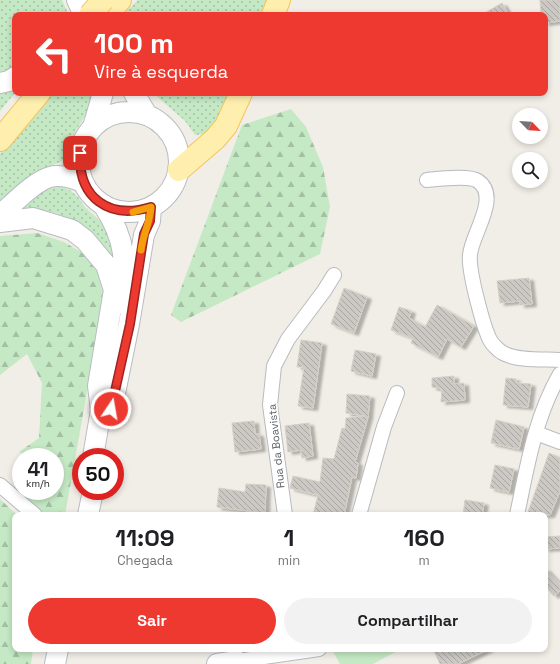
<!DOCTYPE html>
<html lang="pt">
<meta charset="utf-8">
<style>
body{margin:0;font-family:"Space Grotesk",sans-serif;background:#f2f2f2;color:#202124;height:100vh;display:flex;flex-direction:column;font-size:15px;white-space:nowrap}
*{box-sizing:border-box;margin:0}
p{font-size:13px;color:#757577}
.icon{flex:none;width:22px;height:22px;fill:none;stroke:currentColor;stroke-width:2;stroke-linecap:round;stroke-linejoin:round}
.map{position:relative;flex:1;overflow:hidden}
.drawer{position:absolute;left:12px;top:512px;width:536px;height:140px;display:flex;flex-direction:column;background:#fff;border-radius:8px;box-shadow:0 2px 6px #0003}
.drawer>*{flex:none}
.hud{position:absolute;left:12px;top:12px;width:536px;height:84px;border-radius:8px;box-shadow:0 2px 6px #0003;background:#ee3930;color:#fff;overflow:hidden}
.needle{width:26px;rotate:115deg}
.controls{position:absolute;left:512px;top:108px;display:grid;gap:8px}
.controls a{display:grid;place-items:center;width:36px;height:36px;border-radius:50%;background:#fff;box-shadow:0 2px 6px #0003;font-size:20px}
.speed{position:absolute;left:12px;top:448px;display:flex;gap:8px;font-size:20px;font-weight:700;text-align:center}
.speed>*{display:grid;place-content:center;width:52px;height:52px;border-radius:50%;background:#fff;box-shadow:0 2px 6px #0003;line-height:1}
.speed small{font-size:10px;font-weight:400}
.speed .limit{border:6px solid #d22;background:#fff;color:#111}
.pin{position:absolute;display:grid;place-items:center;width:34px;height:34px;color:#fff;margin:-17px;border-radius:8px;box-shadow:0 2px 6px #0006}
.me{position:absolute;width:44px;margin:-22px;rotate:12deg;stroke-linejoin:round;filter:drop-shadow(0 0 3px #0008)}
.turn{display:flex;align-items:center;gap:14px;height:84px;padding:0 16px;font-size:18px}
.turn .icon{width:52px;height:52px;stroke-width:2.5}
.turn b{display:block;font-size:28px;line-height:34px}
.eta{display:flex;justify-content:space-evenly;align-items:center;height:68px;text-align:center}
.eta b{font-size:24px;font-weight:600;line-height:28px}
.button{display:flex;gap:8px;margin-top:auto;padding:8px 16px}
.button a{flex:1;height:46px;border-radius:24px;background:#ee3930;color:#fff;font-size:16px;font-weight:600;line-height:46px;text-align:center}
.button a+a{background:#f2f2f2;color:#202124}
.map>svg:first-child{display:block}
.grass{fill:url(#grass-dots)}
.forest{fill:url(#forest-firs)}
.pitch{fill:#c5e9c4}
.building{fill:url(#building-back-hatch);stroke:#d6d0c5;filter:url(#shadow)}
.lines{fill:none;stroke-linecap:round;stroke-linejoin:round}
.street-casing{stroke:#b7babe;stroke-width:16}
.secondary-casing{stroke:#b8bcc1;stroke-width:22}
.primary-casing{stroke:#f5c55c;stroke-width:24}
.street{stroke:#fff;stroke-width:14}
.secondary{stroke:#fff;stroke-width:20}
.primary{stroke:#ffefae;stroke-width:22}
.primary-bridge-casing{stroke:#f5c55c;stroke-width:24;stroke-linecap:butt}
.primary-bridge{stroke:#ffefae;stroke-width:22}
.route-casing{stroke:#9b251f;stroke-width:10}
.route{stroke:#ee3930;stroke-width:7}
.slow{stroke:#f59e0b;stroke-width:7}
.labels{text-anchor:middle;dominant-baseline:central;stroke-width:3.5;stroke-linejoin:round;paint-order:stroke}
.street-label{font-size:11px;fill:#5e6368;stroke:#fff}
</style>
<div class="map">
<svg width="560" height="664" viewBox="0 0 560 664">
<defs>
<pattern id="grass-dots" width="8" height="8" patternUnits="userSpaceOnUse"><rect width="8" height="8" fill="#c5e9c4"/><path d="M2 2h.1M6 6h.1" fill="none" stroke="#a3c0a3" stroke-width="1.8" stroke-linecap="round"/></pattern>
<pattern id="forest-firs" width="22" height="20" patternUnits="userSpaceOnUse"><rect width="22" height="20" fill="#c5e9c4"/><path d="M5 1l3.5 6h-7zM16 11l3.5 6h-7z" fill="#a3c0a3"/></pattern>
<pattern id="building-back-hatch" width="6" height="6" patternUnits="userSpaceOnUse"><rect width="6" height="6" fill="#ccc9c4"/><path d="M-1 5l2 2M0 0l6 6M5-1l2 2" fill="none" stroke="#a9a7a3"/></pattern>
<filter id="shadow"><feDropShadow dx="4.5" dy="2.5" stdDeviation="1" flood-color="#0004"/></filter>
</defs>
<rect width="100%" height="100%" fill="#f1eee7"/>
<path class="grass" d="M0,0H62L69,15H15V68L0,76Z
M138,0H274L268,15H122Z
M15,88V93L0,111V93Z
M50,93H93L92,105L76,130L62,161L34,174L0,205V154Z
M153,93H237L206,134L195,135L185,121Z
M60,186L70,190L78,197L85,207L109,229L117,267L75,222L56,213L21,209C33,200 45,187 60,186Z"/>
<path class="forest" d="M291,109L306,127L323,167L330,207L320,254L181,322L171,315L242,125Z
M37,233L64,242L81,252L97,271L104,297L65,515H41L26,500L30,491H55V457H29L19,452L39,438L42,383L27,354L0,375V236Z
M0,499L17,515H15V649H33L31,664H0Z"/>
<path class="pitch" d="M339,649H401L373,664H340L333,652Z"/>
<path class="building" d="M540,0H560V21L545,23V15H541Z
M502,3L509,15H481Z
M529,278L532,304L520,305V301L500,303L497,281Z
M344,288L367,297L354,333L331,324Z
M437,305L474,326L461,347L447,339L438,357L411,343L413,338L391,330L399,307L411,311L409,318L425,327Z
M301,340L322,343L313,408L298,406L304,367H297Z
M355,350L376,354L372,376L351,371Z
M454,376V384L464,383L465,400L441,402L442,389L432,387V378Z
M506,378L516,379V383L531,384L528,407L503,405Z
M347,394L370,396L368,417L355,462L358,463L356,478L352,477L344,515H313L318,495L290,488L293,476L320,482L323,458L334,459L342,428L345,429L346,418L365,416L346,413Z
M496,420L524,427L519,449L491,443Z
M254,421L255,434H259L261,449L235,452L232,423Z
M309,423L313,456L302,458L301,450L288,452L285,426Z
M549,453L560,458V491L550,515H534L528,512Z
M495,465L514,469L509,492L490,488Z
M246,484L266,485L265,513L217,507L219,488L245,492Z
M465,500L484,503L482,515H463Z
M560,536V548L545,549V537Z
M545,568L560,584V591L554,596L545,586Z
M433,649H489L458,664H440Z"/>
<g class="lines">
<defs>
<path id="street" d="M427,180C438,179 469,175 478,181C501,197 471,235 470,255C468,270 483,326 490,340C492,344 499,351 503,353C517,361 544,359 560,360
M536,433L560,442
M0,485L35,515
M285,515L270,405L274,366L288,339L324,291L334,275
M359,515L384,427L397,393
M517,515C527,467 535,417 560,374
M237,661L319,649"/>
<path id="secondary" d="M77,0L84,15
M0,83L9,81L15,77
M134,93L147,115
M79 162a50 50 0 1 1 100 0a50 50 0 1 1-100 0Z
M93,127L103,93
M104,206C126,240 127,264 120,303
M0,215C13,204 33,182 50,177C61,174 73,178 83,182
M0,222L33,218L72,230L85,240L106,265L114,290L98,386L101,410
M110,418L129,324L144,235L150,221L151,207
M93,457L103,398
M88,515L93,491
M55,664L58,649
M217,664L237,661L240,664"/>
<path id="primary" d="M106,15L120,0
M273,15L279,0
M0,140L39,93
M179,170L215,139L226,126L241,93"/>
</defs>
<use href="#street" class="street-casing"/>
<use href="#secondary" class="secondary-casing"/>
<use href="#primary" class="primary-casing"/>
<use href="#street" class="street"/>
<use href="#secondary" class="secondary"/>
<use href="#primary" class="primary"/>
<defs>
<path id="primary-bridge" d="M90,15L103,0"/>
</defs>
<use href="#primary-bridge" class="primary-bridge-casing"/>
<use href="#primary-bridge" class="primary-bridge"/>
</g>
<g class="lines">
<defs>
<path id="route" d="M80,153C78,198 109,220 151,207L150,221L144,234L130,324L111,409"/>
</defs>
<use href="#route" class="route-casing"/>
<use href="#route" class="route"/>
<path class="slow" d="M133,212L151,207C150,222 143,235 141,250"/>
</g>
<g class="labels">
<g class="street-label">
<text transform="translate(276 446) rotate(-96)">Rua da Boavista</text>
</g>
</g>
</svg>
<div class="controls">
<a><svg class="needle" viewBox="-14 -14 28 28"><path d="M0-13l5 13h-10z" fill="#e53935"/><path d="M0 13l5-13h-10z" fill="#757577"/></svg></a>
<a><svg class="icon" aria-label="search" viewBox="0 0 24 24"><circle cx="10" cy="10" r="6"/><path d="M15 15l6 6"/></svg></a>
</div>
<div class="speed"><div>41<small>km/h</small></div><div class="limit">50</div></div>
<div class="pin" style="left:80px;top:153px;background:#d93025"><svg class="icon" aria-label="arrive" viewBox="0 0 24 24"><path d="M6 21V4h12l-3 4 3 4H6"/></svg></div>
<svg class="me" style="left:111px;top:409px" viewBox="-20 -20 40 40"><circle r="17" fill="#ee3930" stroke="#fff" stroke-width="3"/><path d="M0-11L8 9 0 5-8 9z" fill="#fff"/></svg>
<div class="hud">
<div class="turn"><svg class="icon" aria-label="left" viewBox="0 0 24 24"><path d="M17 20v-9H6M10 6l-5 5 5 5"/></svg><div><b>100 m</b>Vire à esquerda</div></div>
</div>
<section class="drawer">
<div class="eta">
<div><b>11:09</b><p>Chegada</p></div>
<div><b>1</b><p>min</p></div>
<div><b>160</b><p>m</p></div>
</div>
<div class="button"><a>Sair</a><a>Compartilhar</a></div>
</section>
</div>
